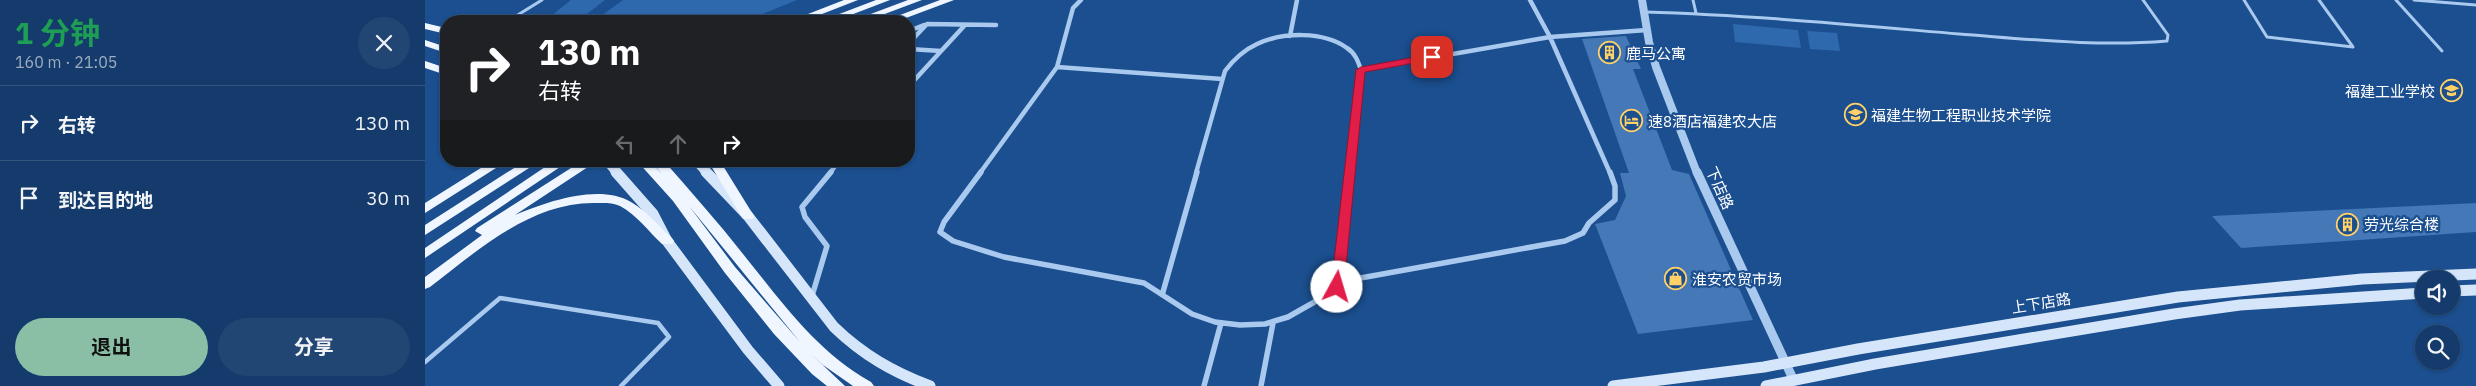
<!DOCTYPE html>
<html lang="zh">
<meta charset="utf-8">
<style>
body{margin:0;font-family:"IBM Plex Sans","Noto Sans SC",sans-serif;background:#214673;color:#f1f3f6;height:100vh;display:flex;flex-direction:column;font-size:19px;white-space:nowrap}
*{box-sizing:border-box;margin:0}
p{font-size:16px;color:#9dadc1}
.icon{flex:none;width:28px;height:28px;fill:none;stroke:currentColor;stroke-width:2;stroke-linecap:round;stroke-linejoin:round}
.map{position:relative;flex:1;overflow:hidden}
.sheet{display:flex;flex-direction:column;background:#143b6b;width:425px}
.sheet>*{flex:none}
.top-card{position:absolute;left:15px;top:15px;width:475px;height:152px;border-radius:20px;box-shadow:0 1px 4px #0004,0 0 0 1px #33557e;background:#202124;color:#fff;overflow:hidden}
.tools{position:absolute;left:1990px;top:270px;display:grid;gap:10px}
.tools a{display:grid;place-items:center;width:45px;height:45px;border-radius:50%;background:#143b6b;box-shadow:0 1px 4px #0004,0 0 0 1px #33557e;font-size:25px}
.pin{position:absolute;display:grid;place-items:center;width:42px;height:42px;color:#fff;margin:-21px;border-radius:10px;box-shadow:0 2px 8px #0006}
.me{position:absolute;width:55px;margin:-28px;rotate:6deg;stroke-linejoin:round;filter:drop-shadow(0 0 4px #0008)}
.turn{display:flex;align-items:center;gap:18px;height:105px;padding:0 15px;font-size:22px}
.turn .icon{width:65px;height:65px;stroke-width:2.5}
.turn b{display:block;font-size:35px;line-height:42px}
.lanes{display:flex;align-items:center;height:48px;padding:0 15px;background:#0003;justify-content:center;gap:25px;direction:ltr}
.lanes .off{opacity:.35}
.round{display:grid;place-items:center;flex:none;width:52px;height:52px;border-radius:26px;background:#214673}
.head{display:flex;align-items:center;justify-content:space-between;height:85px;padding:0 15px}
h1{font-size:30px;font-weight:700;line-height:38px;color:#1e9e55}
.cta{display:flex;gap:10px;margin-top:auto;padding:10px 15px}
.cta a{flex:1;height:58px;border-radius:30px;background:#8abfa5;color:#111;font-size:20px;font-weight:700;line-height:58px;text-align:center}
.cta a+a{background:#214673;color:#f1f3f6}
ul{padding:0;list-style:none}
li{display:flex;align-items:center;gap:15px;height:75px;padding:0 15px;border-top:1px solid #33557e}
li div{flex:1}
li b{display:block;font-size:19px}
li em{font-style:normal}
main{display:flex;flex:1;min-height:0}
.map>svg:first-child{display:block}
.green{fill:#2e69ad}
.building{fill:#4478b7}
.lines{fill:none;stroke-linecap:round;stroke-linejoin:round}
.service-far1{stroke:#a9c9ee;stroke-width:3}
.service{stroke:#a9c9ee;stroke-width:4.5}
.minor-far1{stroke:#a9c9ee;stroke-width:4.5}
.minor{stroke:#a9c9ee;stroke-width:5.5}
.tertiary-far1{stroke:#a9c9ee;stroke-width:8}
.tertiary{stroke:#a9c9ee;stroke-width:9}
.secondary-far1{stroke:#d6e6fa;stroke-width:9}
.secondary{stroke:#d6e6fa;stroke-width:11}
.primary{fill:#f0f6ff;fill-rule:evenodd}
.route{fill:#e11d48;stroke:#92132f}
.labels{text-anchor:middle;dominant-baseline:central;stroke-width:4.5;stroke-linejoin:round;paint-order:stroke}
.poi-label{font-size:15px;fill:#fff;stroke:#1b4f8f;text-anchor:start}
.street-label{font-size:15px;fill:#fff;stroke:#1b4f8f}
</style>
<main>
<section class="sheet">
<div class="head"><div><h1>1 分钟</h1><p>160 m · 21:05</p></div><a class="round"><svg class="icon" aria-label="close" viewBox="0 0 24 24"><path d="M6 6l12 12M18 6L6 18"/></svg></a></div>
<ul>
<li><svg class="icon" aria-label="right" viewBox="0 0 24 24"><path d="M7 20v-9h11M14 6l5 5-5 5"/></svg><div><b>右转</b></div><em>130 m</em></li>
<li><svg class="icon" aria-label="arrive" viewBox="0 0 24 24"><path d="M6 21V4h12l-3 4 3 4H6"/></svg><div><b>到达目的地</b></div><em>30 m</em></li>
</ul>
<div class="cta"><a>退出</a><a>分享</a></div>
</section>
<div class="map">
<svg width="2051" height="386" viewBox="0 0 2051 386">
<rect width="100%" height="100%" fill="#1b4f8f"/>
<path class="green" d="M146,0H180L162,14L127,15Z
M198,0H372L320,21H169Z
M1308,24L1373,30L1376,48L1310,42Z
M1382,31L1412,33L1415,51L1385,49Z"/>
<path class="building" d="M1201,36L1216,69H1208L1247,170L1264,174L1328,320L1213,334L1170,224L1190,220L1201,196L1195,173H1204L1157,39Z
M2051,203V232L1816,248L1787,216Z"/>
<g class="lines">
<path class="service-far1" d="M1268,0L1271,13
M1819,0L1842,37L1928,47L1894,0
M1971,0L2017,51
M1989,0L2051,5
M1220,12C1325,15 1429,25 1534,34C1602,39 1673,47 1742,41L1743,35L1718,0
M83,21L117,0"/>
<path class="service" d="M0,362L75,298L233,323L244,337L196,386"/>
<path class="minor-far1" d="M1105,0L1125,37L1185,173
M484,31L499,25
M865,36L872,0
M484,43L502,24L571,25
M484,49L516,51
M632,67L797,79
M936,70L1125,37L1222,30
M484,86L540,25
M405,173L414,161
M555,173L632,67L648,8L656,0
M771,173L800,71C809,59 819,50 832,44C857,32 899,31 922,48C930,53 933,61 936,70L925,173"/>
<path class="minor" d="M556,172L519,222L515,232L528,241L579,257L719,283L767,314L790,322L815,325L840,324L863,317L930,279L1140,241L1158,233L1164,223L1190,200V186L1185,172
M912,287L925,172
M738,292L772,172
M387,296L402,246L380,217L377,207L406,172
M779,386L796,323
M836,386L848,323"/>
<path class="tertiary-far1" d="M1217,0L1224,42L1231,67L1272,173"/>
<path class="tertiary" d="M1272,172L1369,381"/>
<path class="secondary-far1" d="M182,161L192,173
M271,161L282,173"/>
<path class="secondary" d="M191,172L228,214L242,241L323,350L354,386
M281,172L323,216L409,327C438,355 468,372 505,386
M2026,291L2051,290
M1188,386L1339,367L1433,349L1753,297L1937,279L2051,274
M1341,386L1450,364L1749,314L1815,305L1999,293"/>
<path class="primary" d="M419,0H433L379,21H365Z
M451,0H465L410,21H396Z
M483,0H497L441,21H427Z
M515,0H529L473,21H459Z
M0,23L21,28V34L0,29Z
M0,40L21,47V53L0,46Z
M0,61L21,68V75L0,68Z
M67,161H82L0,213V203Z
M100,161H115L0,235V225Z
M129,161H144L0,258V248Z
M157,161H172L90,215C121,202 174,183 206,202C222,211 233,226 247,238L249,241L247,244H237C224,232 211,214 195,206C187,202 177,203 168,203C105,203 52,251 5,287L0,289V277L57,235L50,231L52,228Z
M212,161H225L237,174L226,161H239C266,192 293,222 318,254C357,302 391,351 446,382L449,386H428L398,365L385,353L420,386H402L387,374L349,334L300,273L248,201ZM264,206L375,342L310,267Z
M283,161H295L329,216L328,219H318Z"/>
</g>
<path class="route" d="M1007,54L1012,57L1011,59L940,72L919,287L912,291L908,290L906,287L931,70L936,67Z"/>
<defs>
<symbol id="building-ring" viewBox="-11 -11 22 22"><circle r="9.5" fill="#1b4f8f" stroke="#ffd166" stroke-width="1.5"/><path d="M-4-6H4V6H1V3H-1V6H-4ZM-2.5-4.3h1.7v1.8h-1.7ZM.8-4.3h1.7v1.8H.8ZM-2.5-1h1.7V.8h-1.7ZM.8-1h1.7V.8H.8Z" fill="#ffd166"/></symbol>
<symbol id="school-ring" viewBox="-11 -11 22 22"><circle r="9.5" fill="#1b4f8f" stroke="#ffd166" stroke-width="1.5"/><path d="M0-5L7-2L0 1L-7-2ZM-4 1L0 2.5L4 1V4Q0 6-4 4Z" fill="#ffd166"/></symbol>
<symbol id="university-ring" viewBox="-11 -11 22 22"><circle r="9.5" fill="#1b4f8f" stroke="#ffd166" stroke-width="1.5"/><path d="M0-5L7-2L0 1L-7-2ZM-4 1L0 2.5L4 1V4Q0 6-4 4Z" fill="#ffd166"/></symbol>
<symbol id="hotel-ring" viewBox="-11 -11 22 22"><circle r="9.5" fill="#1b4f8f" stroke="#ffd166" stroke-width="1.5"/><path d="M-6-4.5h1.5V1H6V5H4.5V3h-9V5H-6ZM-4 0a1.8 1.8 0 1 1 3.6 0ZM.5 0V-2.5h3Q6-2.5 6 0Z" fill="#ffd166"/></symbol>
<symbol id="shop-ring" viewBox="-11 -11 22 22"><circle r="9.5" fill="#1b4f8f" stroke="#ffd166" stroke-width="1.5"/><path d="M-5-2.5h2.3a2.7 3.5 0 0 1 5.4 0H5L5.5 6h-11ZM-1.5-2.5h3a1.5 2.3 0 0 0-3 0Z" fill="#ffd166"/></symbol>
</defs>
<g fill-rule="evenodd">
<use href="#building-ring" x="1172" y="40" width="25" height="25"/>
<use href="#school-ring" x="2014" y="78" width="25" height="25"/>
<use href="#university-ring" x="1418" y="102" width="25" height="25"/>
<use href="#hotel-ring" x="1194" y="108" width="25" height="25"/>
<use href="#building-ring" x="1910" y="212" width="25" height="25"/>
<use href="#shop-ring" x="1238" y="266" width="25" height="25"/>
</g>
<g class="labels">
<g class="poi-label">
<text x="1201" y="53">鹿马公寓</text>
<text x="2010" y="91" text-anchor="end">福建工业学校</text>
<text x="1446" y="115">福建生物工程职业技术学院</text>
<text x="1223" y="121">速8酒店福建农大店</text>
<text x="1939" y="224">劳光综合楼</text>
<text x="1267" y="279">淮安农贸市场</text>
</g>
<g class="street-label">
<text transform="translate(1295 188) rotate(66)">下店路</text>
<text transform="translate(1616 303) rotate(-9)">上下店路</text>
</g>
</g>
</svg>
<div class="tools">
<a><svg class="icon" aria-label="sound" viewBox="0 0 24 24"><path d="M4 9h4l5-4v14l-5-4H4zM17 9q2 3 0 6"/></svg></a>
<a><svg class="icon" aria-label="search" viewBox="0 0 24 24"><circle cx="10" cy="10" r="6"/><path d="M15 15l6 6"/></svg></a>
</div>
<div class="pin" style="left:1007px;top:57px;background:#d93025"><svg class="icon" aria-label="arrive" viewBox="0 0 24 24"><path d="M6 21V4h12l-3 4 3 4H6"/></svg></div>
<svg class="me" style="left:912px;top:287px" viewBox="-20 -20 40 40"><circle r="19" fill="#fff"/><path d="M0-13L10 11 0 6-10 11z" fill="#e11d48"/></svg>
<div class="top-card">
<div class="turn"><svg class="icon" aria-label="right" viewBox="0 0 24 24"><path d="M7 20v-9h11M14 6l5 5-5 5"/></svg><div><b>130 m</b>右转</div></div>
<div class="lanes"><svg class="icon off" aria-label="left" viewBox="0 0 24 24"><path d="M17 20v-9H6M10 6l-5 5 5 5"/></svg><svg class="icon off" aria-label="ahead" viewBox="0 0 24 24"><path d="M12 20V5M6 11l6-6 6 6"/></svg><svg class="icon" aria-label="right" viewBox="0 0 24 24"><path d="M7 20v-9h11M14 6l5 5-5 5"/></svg></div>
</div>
</div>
</main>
